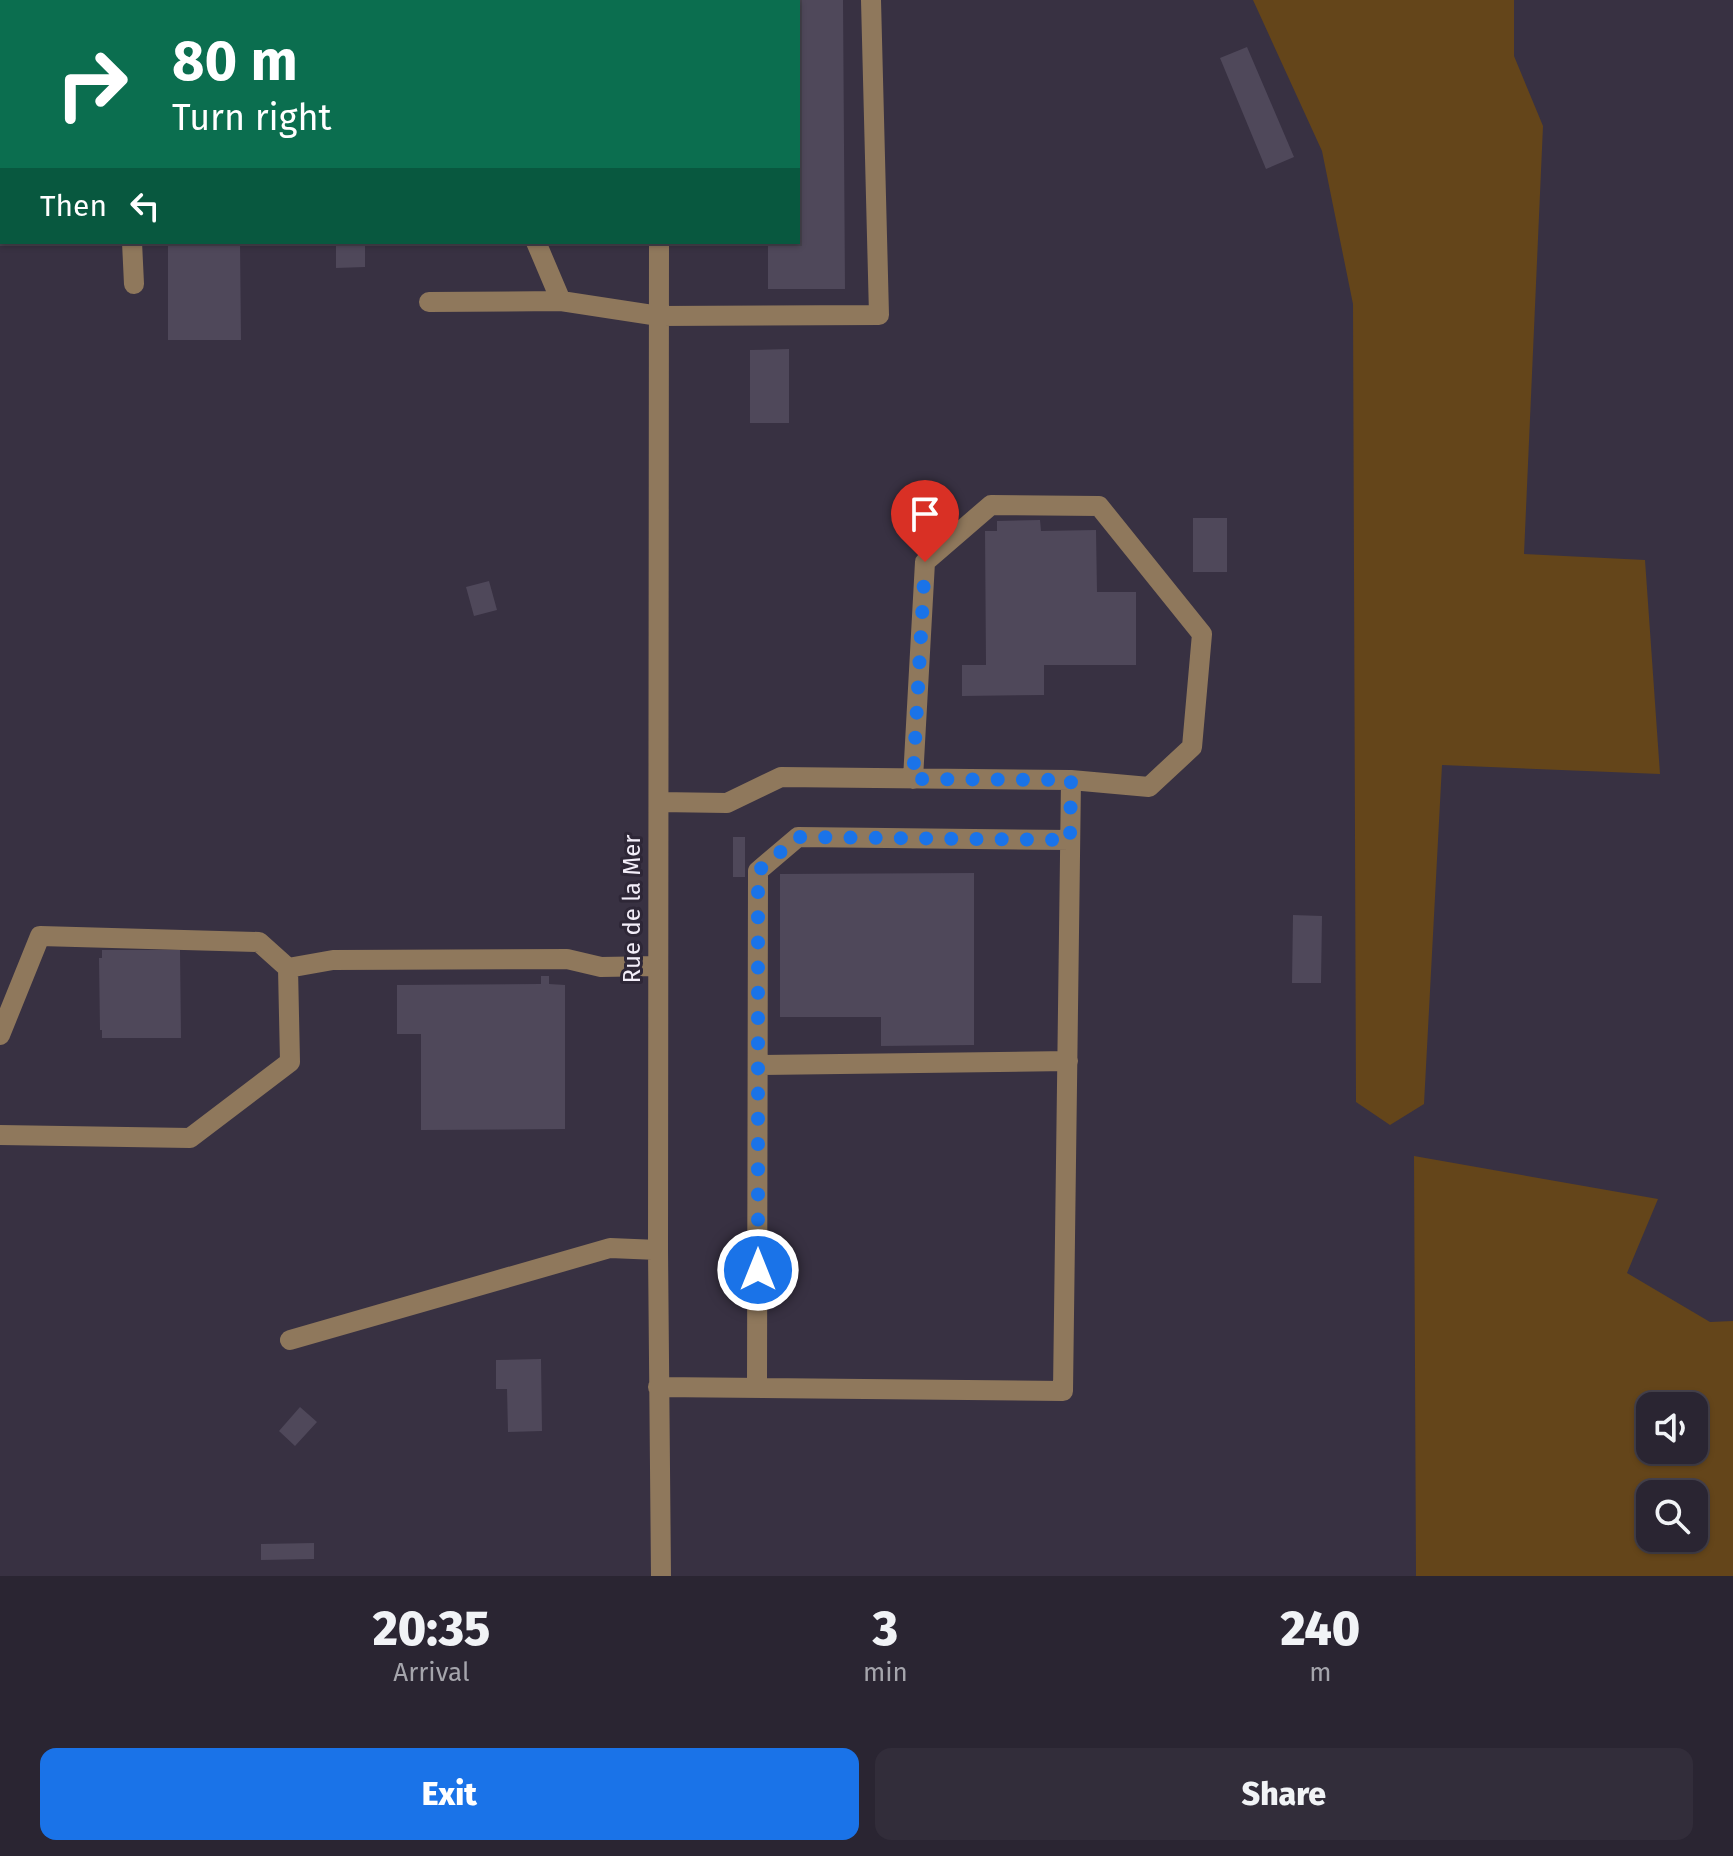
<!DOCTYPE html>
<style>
body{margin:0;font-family:"Fira Sans",sans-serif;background:#322d3a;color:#f1f3f6;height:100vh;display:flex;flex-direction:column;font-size:30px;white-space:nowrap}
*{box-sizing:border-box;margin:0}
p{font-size:26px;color:#a5a5ac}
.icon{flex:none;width:44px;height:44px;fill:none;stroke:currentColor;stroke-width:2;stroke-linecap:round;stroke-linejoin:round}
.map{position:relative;height:1576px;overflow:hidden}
.panel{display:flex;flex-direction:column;background:#2a2532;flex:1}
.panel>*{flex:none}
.top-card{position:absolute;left:0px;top:0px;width:800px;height:244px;box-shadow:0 2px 6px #0004,0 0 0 2px #46424d;background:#0b6e4f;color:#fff;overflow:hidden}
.buttons{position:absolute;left:1636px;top:1392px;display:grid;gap:16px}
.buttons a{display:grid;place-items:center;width:72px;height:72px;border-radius:16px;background:#2a2532;box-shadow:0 2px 6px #0004,0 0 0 2px #46424d;font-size:40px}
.pin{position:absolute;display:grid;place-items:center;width:68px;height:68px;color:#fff;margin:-82px -34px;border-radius:50% 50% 50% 0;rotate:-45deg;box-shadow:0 0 8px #0007}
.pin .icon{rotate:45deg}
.me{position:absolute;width:88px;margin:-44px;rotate:0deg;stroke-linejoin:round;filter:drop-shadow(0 0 6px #0008)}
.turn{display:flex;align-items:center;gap:28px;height:168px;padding:0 40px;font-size:36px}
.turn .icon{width:104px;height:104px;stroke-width:2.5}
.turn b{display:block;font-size:56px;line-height:68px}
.then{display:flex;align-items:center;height:76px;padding:0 40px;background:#0003;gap:16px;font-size:30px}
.eta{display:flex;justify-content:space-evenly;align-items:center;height:136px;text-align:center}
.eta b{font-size:48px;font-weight:800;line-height:56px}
.action{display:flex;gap:16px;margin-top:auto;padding:16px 40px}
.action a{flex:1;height:92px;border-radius:16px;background:#1a73e8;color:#fff;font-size:32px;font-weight:800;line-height:92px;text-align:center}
.action a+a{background:#322d3a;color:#f1f3f6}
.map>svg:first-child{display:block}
.green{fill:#64451a;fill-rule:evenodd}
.building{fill:#4f485a}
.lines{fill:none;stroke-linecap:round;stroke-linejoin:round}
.minor{stroke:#8f785c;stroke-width:20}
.route{stroke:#1a73e8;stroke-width:14;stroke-dasharray:0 25.2}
.labels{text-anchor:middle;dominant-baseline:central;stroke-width:6;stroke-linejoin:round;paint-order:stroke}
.street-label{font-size:24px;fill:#f3eef9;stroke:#2e2737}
</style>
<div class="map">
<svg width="1733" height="1576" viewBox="0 0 1733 1576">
<rect width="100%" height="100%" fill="#383142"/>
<path class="green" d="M1253,0H1514V56L1543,126L1524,554L1645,560L1660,774L1442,765L1424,1104L1390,1125L1356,1102L1353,304L1322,151Z
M1414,1156L1658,1199L1627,1273L1710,1322L1733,1321V1576H1416ZM1694,1406V1450H1650V1406ZM1694,1494V1538H1650V1494Z"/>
<path class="building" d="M798,0H843L845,289H768V242H798Z
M1247,47L1294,157L1266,169L1220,58Z
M168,242H240L241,340H168Z
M336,242H365V267L336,268Z
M789,349V423H750V350Z
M1193,518H1227V572H1193Z
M1040,520L1041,531L1096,530L1097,592H1136V665H1044V695L962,696V665H986L985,531H997V521Z
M489,581L497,610L474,616L466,587Z
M733,837H745V877H733Z
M974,873V1045L881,1046V1017H780V874Z
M1293,915L1322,916L1321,983H1292Z
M102,950H180L181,1038H102V1030H100L99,958H102Z
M541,976H549V984L565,985V1129L421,1130V1034H397V985L541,984Z
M541,1359L542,1431L508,1432L507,1389H496V1360Z
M300,1407L317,1422L295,1446L279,1431Z
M314,1543V1559L261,1560V1544Z"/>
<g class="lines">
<path class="minor" d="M123,0V2
M660,2V0
M132,242L134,284
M536,242L561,301
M659,242L658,1250L661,1576
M429,302L561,301L659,316L879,315L871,0
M913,779L925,562L991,505L1099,506L1202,634L1192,747L1149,787L1071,780
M288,968L333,960L567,959L601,967L658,966
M0,1035L40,936L259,942L288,968L290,1062L190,1138L0,1135
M758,1065L1068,1061
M290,1340L610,1248L658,1250
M658,1387L1063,1391L1071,780L781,777L727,803L659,802
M757,1388L758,871L798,837L1070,840"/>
</g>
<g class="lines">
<path class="route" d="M758,1270V871L798,837L1070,840L1071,780L913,779L925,562"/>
</g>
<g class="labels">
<g class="street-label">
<text transform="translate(632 909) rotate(-90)">Rue de la Mer</text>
</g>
</g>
</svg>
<div class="buttons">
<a><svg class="icon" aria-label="sound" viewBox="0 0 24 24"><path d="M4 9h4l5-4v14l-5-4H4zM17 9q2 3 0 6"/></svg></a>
<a><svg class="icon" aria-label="search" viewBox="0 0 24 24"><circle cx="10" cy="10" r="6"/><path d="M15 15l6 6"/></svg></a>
</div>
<div class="pin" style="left:925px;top:562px;background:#d93025"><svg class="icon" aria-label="arrive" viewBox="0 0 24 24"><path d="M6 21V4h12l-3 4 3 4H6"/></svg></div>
<svg class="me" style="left:758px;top:1270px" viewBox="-20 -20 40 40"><circle r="17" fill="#1a73e8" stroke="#fff" stroke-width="3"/><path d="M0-11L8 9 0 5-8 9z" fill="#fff"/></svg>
<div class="top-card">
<div class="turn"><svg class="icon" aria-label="right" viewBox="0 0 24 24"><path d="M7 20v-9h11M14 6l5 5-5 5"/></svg><div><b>80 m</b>Turn right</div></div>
<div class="then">Then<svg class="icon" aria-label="left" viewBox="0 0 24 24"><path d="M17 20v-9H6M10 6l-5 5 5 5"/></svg></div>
</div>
</div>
<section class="panel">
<div class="eta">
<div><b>20:35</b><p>Arrival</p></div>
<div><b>3</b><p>min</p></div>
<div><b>240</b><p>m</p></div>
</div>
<div class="action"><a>Exit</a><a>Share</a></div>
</section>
